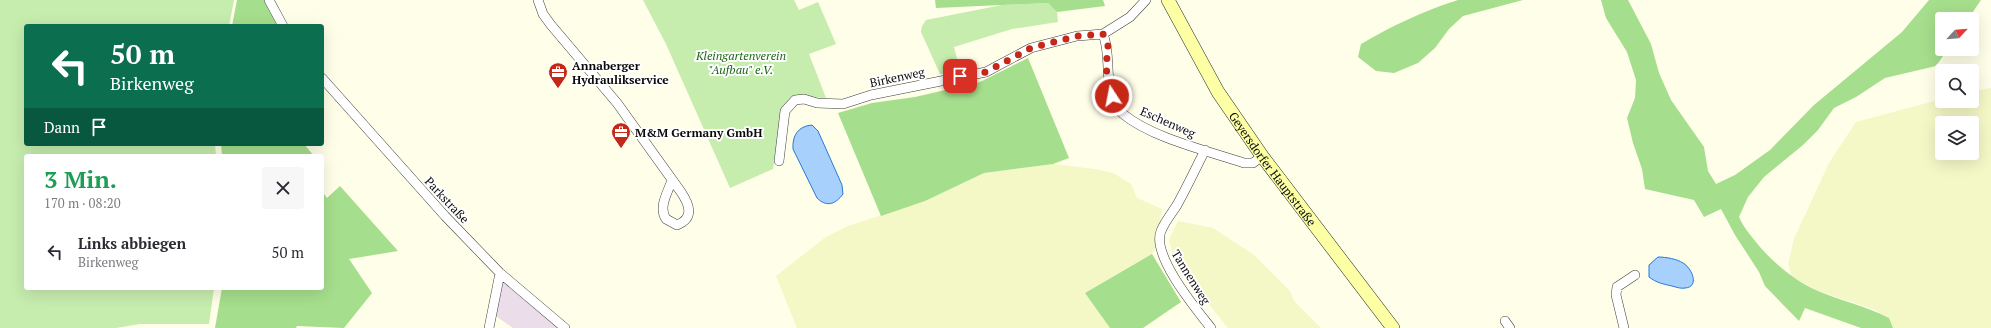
<!DOCTYPE html>
<html lang="de">
<meta charset="utf-8">
<style>
body{margin:0;font-family:"PT Serif",serif;background:#f7f7f7;color:#2b2b33;height:100vh;display:flex;flex-direction:column;font-size:15px;white-space:nowrap}
*{box-sizing:border-box;margin:0}
p{font-size:13px;color:#7c7c81}
.icon{flex:none;width:22px;height:22px;fill:none;stroke:currentColor;stroke-width:2;stroke-linecap:round;stroke-linejoin:round}
.map{position:relative;flex:1;overflow:hidden}
.side{position:absolute;left:24px;top:154px;width:300px;height:136px;display:flex;flex-direction:column;background:#fff;border-radius:4px;box-shadow:0 4px 16px #0002}
.side>*{flex:none}
.guide{position:absolute;left:24px;top:24px;width:300px;height:122px;border-radius:4px;box-shadow:0 4px 16px #0002;background:#0b6e4f;color:#fff;overflow:hidden}
.needle{width:26px;rotate:64deg}
.controls{position:absolute;left:1935px;top:12px;display:grid;gap:8px}
.controls a{display:grid;place-items:center;width:44px;height:44px;border-radius:4px;background:#fff;box-shadow:0 4px 16px #0002;font-size:20px}
.pin{position:absolute;display:grid;place-items:center;width:34px;height:34px;color:#fff;margin:-17px;border-radius:8px;box-shadow:0 2px 6px #0006}
.me{position:absolute;width:44px;margin:-22px;rotate:349deg;stroke-linejoin:round;filter:drop-shadow(0 0 3px #0008)}
.turn{display:flex;align-items:center;gap:14px;height:84px;padding:0 20px;font-size:18px}
.turn .icon{width:52px;height:52px;stroke-width:2.5}
.turn b{display:block;font-size:28px;line-height:34px}
.then{display:flex;align-items:center;height:38px;padding:0 20px;background:#0003;gap:8px;font-size:15px}
.round{display:grid;place-items:center;flex:none;width:42px;height:42px;border-radius:4px;background:#f7f7f7}
.headline{display:flex;align-items:center;justify-content:space-between;height:68px;padding:0 20px}
h1{font-size:24px;font-weight:800;line-height:30px;color:#1e9e55}
ul{padding:0;list-style:none}
li{display:flex;align-items:center;gap:12px;height:60px;padding:0 20px}
li div{flex:1}
li b{display:block;font-size:15px}
li em{font-style:normal}
.map>svg:first-child{display:block}
.industrial{fill:#ebddea}
.farmland{fill:#f4f7c6;fill-rule:evenodd}
.green{fill:#c6ecae}
.forest{fill:#a5de8c}
.water{fill:#a7d0fc;stroke:#2879d9}
.lines{fill:none;stroke-linecap:round;stroke-linejoin:round}
.minor-casing{stroke:#3d3d3d;stroke-width:10}
.secondary-casing{stroke:#2c2c2c;stroke-width:14}
.minor{stroke:#fff;stroke-width:9}
.secondary{stroke:#fcffa3;stroke-width:13}
.route{stroke:#c52817;stroke-width:7;stroke-dasharray:0 12.6}
.labels{text-anchor:middle;dominant-baseline:central;stroke-width:4;stroke-linejoin:round;paint-order:stroke}
.park-label{font-size:12px;font-style:italic;fill:#1b6616;stroke:#fff}
.poi-label{font-size:12px;font-weight:bold;fill:#0a0a0a;stroke:#fff;text-anchor:start}
.street-label{font-size:12px;fill:#0a0a0a;stroke:#fff}
</style>
<div class="map">
<svg width="1991" height="328" viewBox="0 0 1991 328">
<rect width="100%" height="100%" fill="#fffee8"/>
<path class="industrial" d="M500,278L562,328H513L493,314Z"/>
<path class="farmland" d="M1991,88V328H1893L1889,318L1873,309L1818,291L1792,277L1788,264L1794,239L1829,163L1856,122L1942,99V101H1972V91ZM1942,123H1972V153H1942Z
M1053,164L1095,169L1113,173L1131,184L1137,198L1162,209L1156,248L1152,254L1085,293L1110,328H797L776,276L826,237L848,226L925,201L984,173Z
M1178,221L1213,228L1254,255L1290,291L1294,301L1321,328H1228L1204,298L1172,251L1169,240Z"/>
<path class="green" d="M0,0H234L229,26H26V144H215L216,156H26V288H214L209,324H140L116,328H0Z
M643,0H794L799,10L818,2L836,44L809,54L826,98L802,97L783,111L773,169L730,188L666,44Z
M1048,3L1057,12L1058,22L1012,29L954,47L960,71L940,74L921,32L922,26L926,20L1002,5Z"/>
<path class="forest" d="M237,0H265L279,26H232Z
M935,0H1103L1105,6L1057,12L1048,3L936,8Z
M1458,0H1523L1463,16L1449,29L1435,48L1418,63L1394,73L1376,71L1358,57L1361,44C1392,26 1423,11 1458,0Z
M1601,0H1628L1651,44L1659,73L1671,100L1704,147L1708,171L1716,184L1735,175L1770,150L1814,105L1902,32L1929,0H1981L1968,19H1942V49H1948L1936,66L1885,78L1856,97L1834,108L1818,130L1803,145L1764,177L1748,197L1739,217C1744,228 1752,237 1760,247C1776,265 1795,281 1818,291C1841,301 1866,306 1889,318L1893,328H1861L1805,308L1799,321L1765,286L1759,272L1735,235L1721,209L1704,217L1694,200L1645,189L1642,169L1633,143L1627,118L1635,98L1636,80L1627,52L1606,18Z
M1028,58L1069,158L1053,164L984,173L925,201L881,216L838,113L872,103L915,97L980,82Z
M221,144H304L314,156H222Z
M340,186L398,251L349,259L372,293L344,328L297,326L296,328H215L222,288H322V191L327,198Z
M1152,254L1181,302L1143,328H1110L1085,293Z"/>
<path class="water" d="M812,125L818,131L842,185L843,194C835,205 826,207 817,198L793,149C792,136 798,126 812,125Z
M1658,257C1666,257 1677,259 1683,263C1692,268 1700,287 1685,288C1681,289 1676,287 1672,286C1663,284 1657,283 1649,277V265Z"/>
<g class="lines">
<defs>
<path id="minor" d="M269,0L283,26
M538,0L543,14L551,25L617,103L681,192C689,204 695,218 677,225L666,219C658,207 668,192 672,180
M1103,34C1111,54 1105,75 1112,96C1114,101 1119,111 1123,114C1152,138 1208,151 1244,163H1253L1262,156
M322,78L445,216L500,273L565,328
M1205,150C1196,168 1187,187 1177,205C1172,213 1165,221 1161,231C1151,255 1196,309 1211,328
M779,161L785,111L795,100L804,99L817,103L843,104L871,95L986,72L1031,48L1077,36L1103,34L1130,17L1146,0
M1505,321L1510,328
M489,328L500,273
M1624,328L1616,295L1617,287L1635,275"/>
<g id="secondary">
<path id="s1" d="M1168,0L1218,92L1262,156L1393,328"/>
</g>
</defs>
<use href="#minor" class="minor-casing"/>
<use href="#secondary" class="secondary-casing"/>
<use href="#minor" class="minor"/>
<use href="#secondary" class="secondary"/>
</g>
<g class="lines">
<path class="route" d="M960,76L986,72L1031,48L1077,36L1103,34L1108,46L1106,68L1112,96"/>
</g>
<defs>
<symbol id="office-pin" viewBox="-11 -11 22 30"><path d="M0 17L-7.5 6A9.5 9.5 0 1 1 7.5 6Z" fill="#c52817" stroke="#fff"/><path d="M-6-3h4V-5.5h4V-3h4V5H-6ZM-1-4.5V-3h2v-1.5ZM-6 0V1H6V0Z" fill="#fff"/></symbol>
</defs>
<g fill-rule="evenodd">
<use href="#office-pin" x="547" y="61" width="22" height="30"/>
<use href="#office-pin" x="610" y="121" width="22" height="30"/>
</g>
<g class="labels">
<g class="park-label">
<text x="741" y="55">Kleingartenverein<tspan x="741" dy="14">"Aufbau" e.V.</tspan></text>
</g>
<g class="poi-label">
<text x="572" y="65">Annaberger<tspan x="572" dy="14">Hydraulikservice</tspan></text>
<text x="635" y="132">M&amp;M Germany GmbH</text>
</g>
<g class="street-label">
<text transform="translate(897 77) rotate(-12)">Birkenweg</text>
<text transform="translate(1168 122) rotate(24)">Eschenweg</text>
<text stroke="none"><textPath href="#s1" startOffset="199">Geyersdorfer Hauptstraße</textPath></text>
<text transform="translate(447 200) rotate(47)">Parkstraße</text>
<text transform="translate(1191 277) rotate(58)">Tannenweg</text>
</g>
</g>
</svg>
<div class="controls">
<a><svg class="needle" viewBox="-14 -14 28 28"><path d="M0-13l5 13h-10z" fill="#e53935"/><path d="M0 13l5-13h-10z" fill="#7c7c81"/></svg></a>
<a><svg class="icon" aria-label="search" viewBox="0 0 24 24"><circle cx="10" cy="10" r="6"/><path d="M15 15l6 6"/></svg></a>
<a><svg class="icon" aria-label="layers" viewBox="0 0 24 24"><path d="M12 4l9 5-9 5-9-5zM3 14l9 5 9-5"/></svg></a>
</div>
<div class="pin" style="left:960px;top:76px;background:#d93025"><svg class="icon" aria-label="arrive" viewBox="0 0 24 24"><path d="M6 21V4h12l-3 4 3 4H6"/></svg></div>
<svg class="me" style="left:1112px;top:96px" viewBox="-20 -20 40 40"><circle r="17" fill="#c52817" stroke="#fff" stroke-width="3"/><path d="M0-11L8 9 0 5-8 9z" fill="#fff"/></svg>
<div class="guide">
<div class="turn"><svg class="icon" aria-label="left" viewBox="0 0 24 24"><path d="M17 20v-9H6M10 6l-5 5 5 5"/></svg><div><b>50 m</b>Birkenweg</div></div>
<div class="then">Dann<svg class="icon" aria-label="arrive" viewBox="0 0 24 24"><path d="M6 21V4h12l-3 4 3 4H6"/></svg></div>
</div>
<section class="side">
<div class="headline"><div><h1>3 Min.</h1><p>170 m · 08:20</p></div><a class="round"><svg class="icon" aria-label="close" viewBox="0 0 24 24"><path d="M6 6l12 12M18 6L6 18"/></svg></a></div>
<ul>
<li><svg class="icon" aria-label="left" viewBox="0 0 24 24"><path d="M17 20v-9H6M10 6l-5 5 5 5"/></svg><div><b>Links abbiegen</b><p>Birkenweg</p></div><em>50 m</em></li>
</ul>
</section>
</div>
